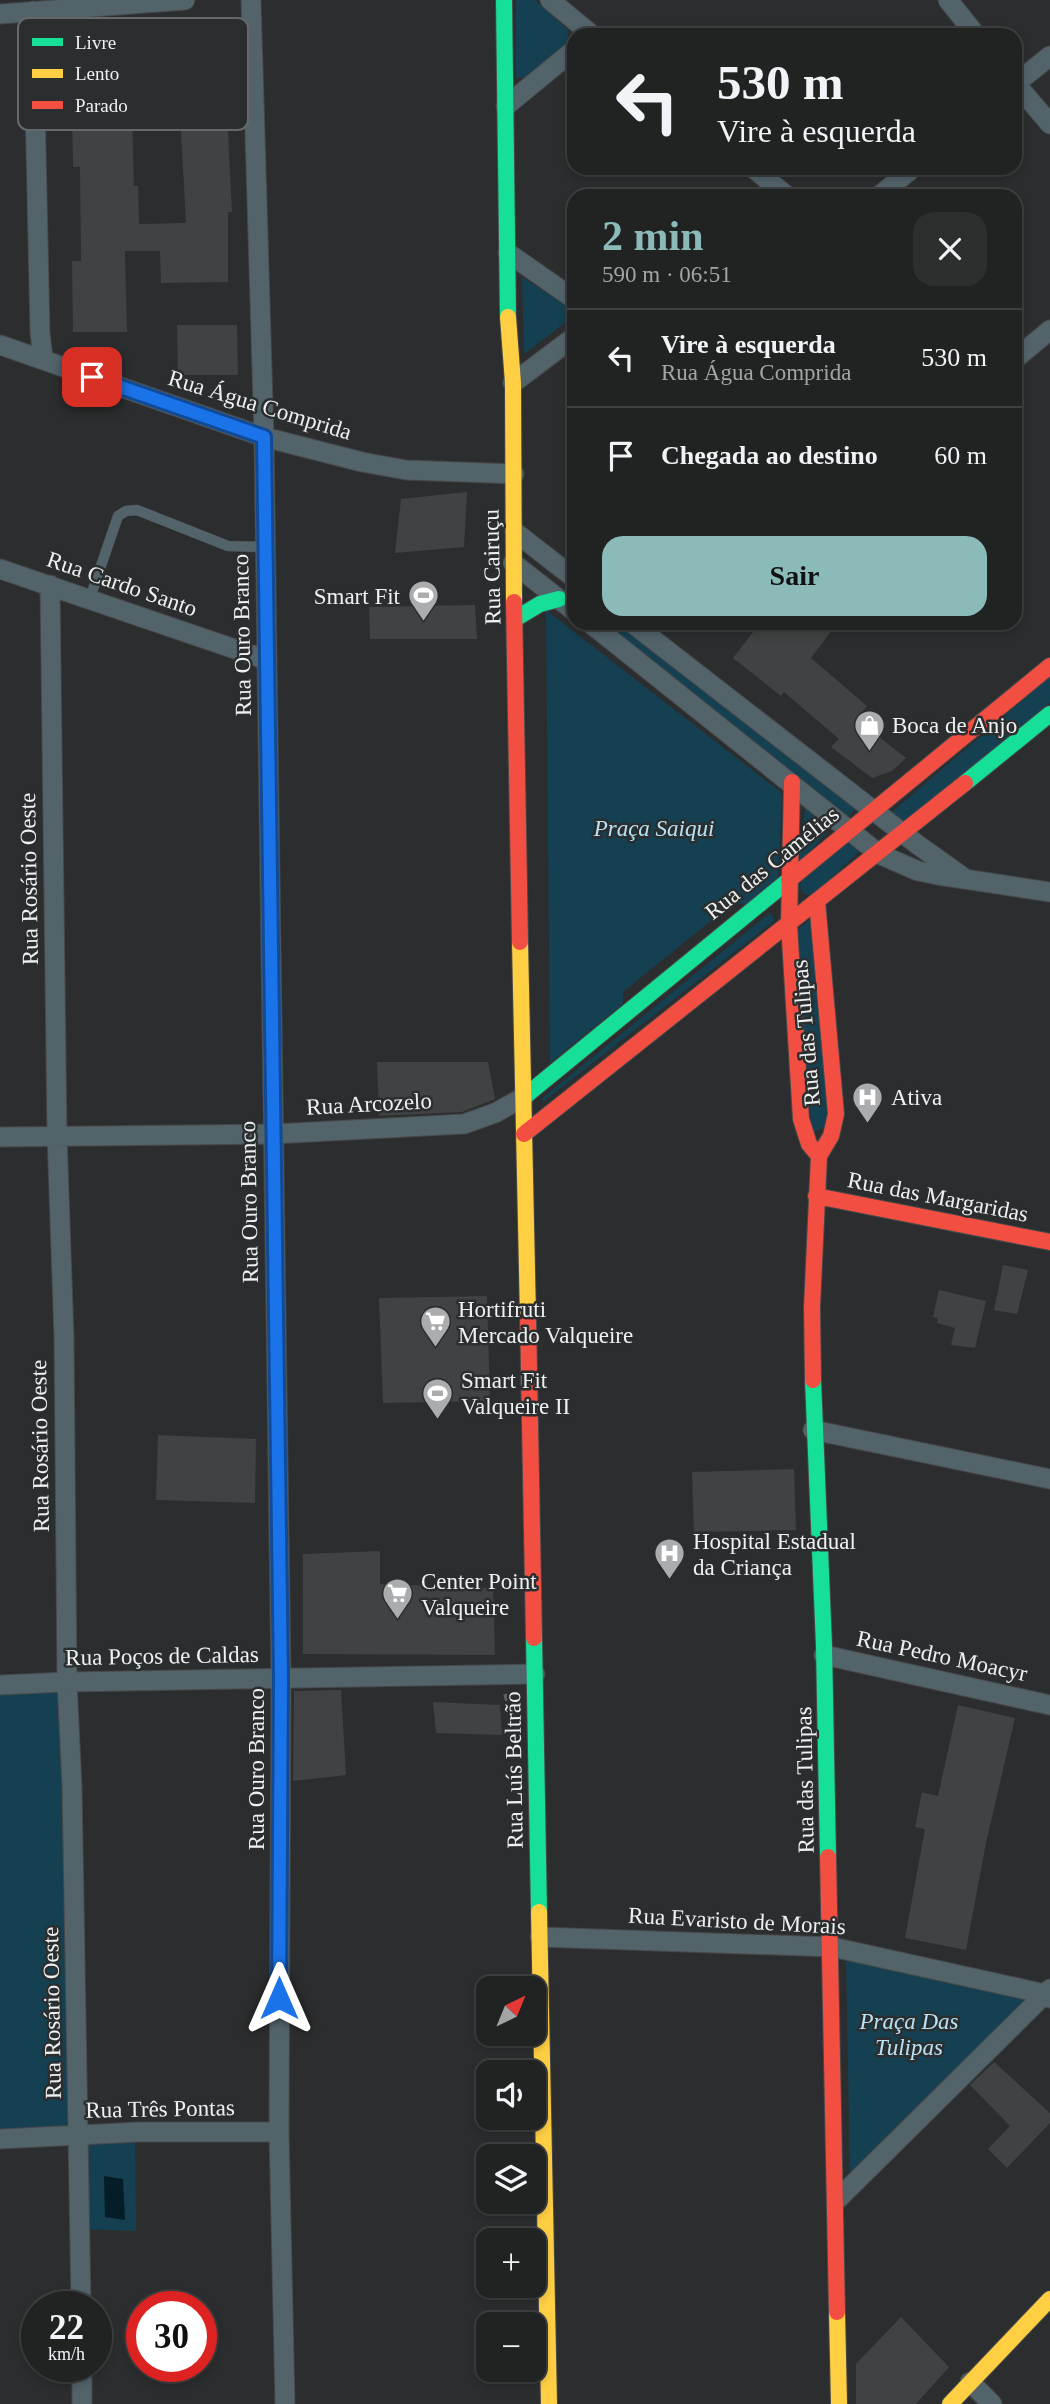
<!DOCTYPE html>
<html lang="pt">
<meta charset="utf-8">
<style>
body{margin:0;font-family:"Times New Roman",serif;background:#2d2f2f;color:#f1f3f6;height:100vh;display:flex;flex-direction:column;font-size:26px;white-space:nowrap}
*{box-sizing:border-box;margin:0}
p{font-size:23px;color:#a2a4a5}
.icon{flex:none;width:38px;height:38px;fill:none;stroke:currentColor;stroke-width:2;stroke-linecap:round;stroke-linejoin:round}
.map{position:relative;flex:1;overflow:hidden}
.details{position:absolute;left:567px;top:189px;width:455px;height:441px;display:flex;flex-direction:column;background:#212222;border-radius:21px;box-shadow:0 4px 10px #0003,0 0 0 2px #3e3f40}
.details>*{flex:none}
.banner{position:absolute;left:567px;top:28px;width:455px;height:147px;border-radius:21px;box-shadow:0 4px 10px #0003,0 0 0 2px #3e3f40;background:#212222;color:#f1f3f6;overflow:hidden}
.needle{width:46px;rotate:43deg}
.controls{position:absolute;left:476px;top:1976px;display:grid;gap:14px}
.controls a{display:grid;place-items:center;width:70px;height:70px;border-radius:14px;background:#212222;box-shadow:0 4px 10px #0003,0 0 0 2px #3e3f40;font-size:35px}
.speed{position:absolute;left:21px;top:2291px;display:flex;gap:14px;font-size:35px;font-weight:700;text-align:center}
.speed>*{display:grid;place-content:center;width:91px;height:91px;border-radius:50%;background:#212222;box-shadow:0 4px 10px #0003,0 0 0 2px #3e3f40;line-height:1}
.speed small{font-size:18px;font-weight:400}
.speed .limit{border:10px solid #d22;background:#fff;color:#111}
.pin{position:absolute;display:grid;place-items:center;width:60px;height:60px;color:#fff;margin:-30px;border-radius:14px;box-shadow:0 4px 10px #0006}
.me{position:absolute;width:77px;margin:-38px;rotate:0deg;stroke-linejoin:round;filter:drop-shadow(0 0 5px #0008)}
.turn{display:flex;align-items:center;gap:24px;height:147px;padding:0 35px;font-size:32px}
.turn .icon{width:91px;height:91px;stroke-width:2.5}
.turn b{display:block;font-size:49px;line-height:60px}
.round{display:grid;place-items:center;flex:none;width:74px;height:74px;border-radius:21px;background:#2d2f2f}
.summary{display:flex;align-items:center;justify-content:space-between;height:119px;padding:0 35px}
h1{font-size:42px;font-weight:700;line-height:52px;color:#8bbbb9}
.action{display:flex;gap:14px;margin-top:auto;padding:14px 35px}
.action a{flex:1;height:80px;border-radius:21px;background:#8bbbb9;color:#111;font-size:28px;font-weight:700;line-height:80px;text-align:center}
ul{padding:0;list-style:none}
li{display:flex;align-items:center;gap:21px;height:98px;padding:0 35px;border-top:2px solid #3e3f40}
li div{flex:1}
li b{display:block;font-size:26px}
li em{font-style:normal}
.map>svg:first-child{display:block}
.green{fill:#154051}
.water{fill:#041d27}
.building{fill:#414243}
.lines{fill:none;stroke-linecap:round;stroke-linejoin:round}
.lane-casing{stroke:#474849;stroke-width:11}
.street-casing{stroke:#474849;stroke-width:21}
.fast-casing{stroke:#474849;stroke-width:18}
.slow-casing{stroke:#474849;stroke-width:18}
.jam-casing{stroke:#474849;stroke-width:18}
.path{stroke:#576367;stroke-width:3.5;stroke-dasharray:7 3.5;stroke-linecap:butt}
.lane{stroke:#52636a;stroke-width:10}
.street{stroke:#52636a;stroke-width:19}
.fast{stroke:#16e098;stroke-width:16}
.slow{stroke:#ffcf43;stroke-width:16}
.jam{stroke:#f24e42;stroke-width:16}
.route-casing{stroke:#114b97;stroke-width:18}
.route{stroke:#1a73e8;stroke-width:12}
.labels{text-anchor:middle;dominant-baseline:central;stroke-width:5;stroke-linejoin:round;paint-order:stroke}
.street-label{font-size:23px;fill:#eef0f1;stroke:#2b2e2f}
.poi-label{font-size:23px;fill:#eef0f1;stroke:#2b2e2f;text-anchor:start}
.park-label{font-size:23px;font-style:italic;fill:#b7e2f7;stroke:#2b2e2f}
.key{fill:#2b2e2f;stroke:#666869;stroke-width:2}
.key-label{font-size:19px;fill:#eef0f1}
</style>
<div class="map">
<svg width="1050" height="2404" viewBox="0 0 1050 2404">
<rect width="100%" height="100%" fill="#2c2d2e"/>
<path class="green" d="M516,0H535L569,31L565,51L534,77L516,78Z
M522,277L574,310V316L524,354Z
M546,610L782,793L778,878L745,905L734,902L623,992V1004L550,1063Z
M594,623H624L855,801V809L847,818Z
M1050,677V703L905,822L893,816L892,812Z
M805,808L831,828L799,863Z
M848,842L858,849L859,852L812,895L803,894L799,884Z
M770,913L775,920L543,1102L541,1099Z
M812,918L829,1125L812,1133L796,931Z
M67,1682L79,2134L135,2138L136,2231L81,2229L79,2135L0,2139V1685Z
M846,1956L1030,2001L850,2177Z"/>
<path class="water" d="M104,2176L123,2179L125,2220L105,2217Z"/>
<path class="building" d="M72,111H132L134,186H138L139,224L186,223L180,114L227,112L232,212H228V282L161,283L160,251H125L127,332H73L72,261H81L80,167H73Z
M177,325H237L238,375H178Z
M467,492L464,547L395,553L401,499Z
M475,605L477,639H370L369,607Z
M760,623H823L832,630L811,658L867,706L856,719L906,758L892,771L872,778L831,747L839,739L784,692L781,696L733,658Z
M377,1062H488L495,1099L462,1112L379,1116Z
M1003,1265L1028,1270L1017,1314L994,1310Z
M939,1290L986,1301L975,1348L951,1345L955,1328L937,1323L938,1318L933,1317Z
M487,1296L490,1401L383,1403L379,1298Z
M158,1435L256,1439L255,1503L156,1500Z
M794,1469L796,1530L694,1532L692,1472Z
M380,1551V1584L493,1588L495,1655L303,1654V1554Z
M341,1690L346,1775L293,1781L294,1691Z
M433,1702L500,1705L502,1735L436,1733Z
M958,1705L1015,1718L986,1843L966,1950L905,1938L925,1829L915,1827L922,1792L938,1796Z
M994,2062L1050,2113V2123L1007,2168L988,2149L1010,2126L970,2085Z
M901,2317L949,2367L916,2404H856V2364Z"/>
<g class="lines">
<defs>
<path id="lane" d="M52,77H253
M90,598L118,516L126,511L137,510L228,546L265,547"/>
<path id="street" d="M251,0L264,437L267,660L281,1679L279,2132L285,2404
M550,0L592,35
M948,0L976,35
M33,11L40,332L43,359
M0,14L185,0
M1015,83L1050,124
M1015,84L1050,56
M506,106L574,50
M753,168L787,196
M879,196L913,168
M508,253L574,299
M0,345L264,437L362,462L406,470L514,474
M1015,359L1050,330
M513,383L574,337
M515,532L574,578
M513,563L574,611
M0,569L267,660
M50,585L57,1135L64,1337L67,1682L72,1787L81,2306
M590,623L879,854L918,871L938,875L1050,892
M632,623L918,845L963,877
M0,1137L273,1134L464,1124L495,1113L524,1097
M813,1430L1050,1479
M824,1655L1050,1705
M0,1685L67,1682L535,1674
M540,1937L832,1947L1045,1994L1050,1998
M0,2139L139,2132H279
M837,2200L1050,1989
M82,2366V2404
M970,2382L992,2404"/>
<path id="fast" d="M504,0L508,317
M515,619L540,604L559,599
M965,783L1050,714
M524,1097L789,880
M813,1380L824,1646L828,1857
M534,1638L539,1912"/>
<path id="slow" d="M508,317L513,383L514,602
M520,942L528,1317
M539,1912L549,2404
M837,2312L839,2404
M950,2404L1050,2299"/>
<path id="jam" d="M514,602L520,942
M792,782L789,924L801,1119L809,1144L819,1156
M789,880L1050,666
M524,1134L965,783
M816,1196L1050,1242
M528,1317L534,1638
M813,1380L812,1307L819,1156L831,1136L836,1114L817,901
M828,1857L837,2312"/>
</defs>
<use href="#lane" class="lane-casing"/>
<use href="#street" class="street-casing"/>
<use href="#fast" class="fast-casing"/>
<use href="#slow" class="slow-casing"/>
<use href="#jam" class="jam-casing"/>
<path class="path" d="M505,1694L510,1714"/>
<use href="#lane" class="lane"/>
<use href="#street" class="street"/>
<use href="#fast" class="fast"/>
<use href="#slow" class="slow"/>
<use href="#jam" class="jam"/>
</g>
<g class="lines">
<defs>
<path id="route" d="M92,377L264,437L281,1679L279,1998"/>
</defs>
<use href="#route" class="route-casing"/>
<use href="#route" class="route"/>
</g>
<defs>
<symbol id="stadium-pin" viewBox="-11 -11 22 30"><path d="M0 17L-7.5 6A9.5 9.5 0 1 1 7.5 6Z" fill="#aaacad" stroke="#2b2e2f"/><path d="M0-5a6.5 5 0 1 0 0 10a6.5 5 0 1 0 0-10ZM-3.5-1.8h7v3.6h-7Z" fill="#fff"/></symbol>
<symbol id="shop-pin" viewBox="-11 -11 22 30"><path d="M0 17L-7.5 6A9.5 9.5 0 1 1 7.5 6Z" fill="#aaacad" stroke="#2b2e2f"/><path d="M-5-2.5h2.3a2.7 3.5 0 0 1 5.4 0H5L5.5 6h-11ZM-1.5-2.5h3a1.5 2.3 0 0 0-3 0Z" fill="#fff"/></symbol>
<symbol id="hospital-pin" viewBox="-11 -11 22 30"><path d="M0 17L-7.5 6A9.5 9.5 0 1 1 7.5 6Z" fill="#aaacad" stroke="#2b2e2f"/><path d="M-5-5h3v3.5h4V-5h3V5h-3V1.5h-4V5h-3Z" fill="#fff"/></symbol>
<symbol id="supermarket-pin" viewBox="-11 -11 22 30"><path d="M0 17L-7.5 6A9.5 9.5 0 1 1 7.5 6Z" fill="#aaacad" stroke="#2b2e2f"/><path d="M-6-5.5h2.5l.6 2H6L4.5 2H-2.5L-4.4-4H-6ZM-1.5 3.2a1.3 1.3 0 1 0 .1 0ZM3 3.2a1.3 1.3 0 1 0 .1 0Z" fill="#fff"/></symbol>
</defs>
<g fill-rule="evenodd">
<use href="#stadium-pin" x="406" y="578" width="35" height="47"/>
<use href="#shop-pin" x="852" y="708" width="35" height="47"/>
<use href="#hospital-pin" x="850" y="1080" width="35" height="47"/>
<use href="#supermarket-pin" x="418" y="1304" width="35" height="47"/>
<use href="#stadium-pin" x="420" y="1376" width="35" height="47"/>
<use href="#hospital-pin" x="652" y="1536" width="35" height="47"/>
<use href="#supermarket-pin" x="380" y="1576" width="35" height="47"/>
</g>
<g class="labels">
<g class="street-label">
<text transform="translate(260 405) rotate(17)">Rua Água Comprida</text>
<text transform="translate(492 567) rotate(-91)">Rua Cairuçu</text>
<text transform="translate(122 584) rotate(19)">Rua Cardo Santo</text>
<text transform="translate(242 635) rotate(-91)">Rua Ouro Branco</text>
<text transform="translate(772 863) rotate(-39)">Rua das Camélias</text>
<text transform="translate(29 879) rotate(-91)">Rua Rosário Oeste</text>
<text transform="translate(806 1033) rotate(-95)">Rua das Tulipas</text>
<text transform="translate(369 1104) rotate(-3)">Rua Arcozelo</text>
<text transform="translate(938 1197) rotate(11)">Rua das Margaridas</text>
<text transform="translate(249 1202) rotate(-91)">Rua Ouro Branco</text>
<text transform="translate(40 1446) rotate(-91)">Rua Rosário Oeste</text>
<text transform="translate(162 1656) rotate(-1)">Rua Poços de Caldas</text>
<text transform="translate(942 1656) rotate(12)">Rua Pedro Moacyr</text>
<text transform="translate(256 1769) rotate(-90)">Rua Ouro Branco</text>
<text transform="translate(514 1770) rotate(-91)">Rua Luís Beltrão</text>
<text transform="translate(805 1780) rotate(-91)">Rua das Tulipas</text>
<text transform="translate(737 1921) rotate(3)">Rua Evaristo de Morais</text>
<text transform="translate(52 2013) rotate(-91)">Rua Rosário Oeste</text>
<text transform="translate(160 2109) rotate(-1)">Rua Três Pontas</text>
</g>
<g class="poi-label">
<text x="400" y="596" text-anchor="end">Smart Fit</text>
<text x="892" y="725">Boca de Anjo</text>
<text x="891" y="1097">Ativa</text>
<text x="458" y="1309">Hortifruti<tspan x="458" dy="26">Mercado Valqueire</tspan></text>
<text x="461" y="1380">Smart Fit<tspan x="461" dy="26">Valqueire II</tspan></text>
<text x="693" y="1541">Hospital Estadual<tspan x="693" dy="26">da Criança</tspan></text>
<text x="421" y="1581">Center Point<tspan x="421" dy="26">Valqueire</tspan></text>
</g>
<g class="park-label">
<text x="654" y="828">Praça Saiqui</text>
<text x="909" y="2021">Praça Das<tspan x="909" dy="26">Tulipas</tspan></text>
</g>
</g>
<rect x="18" y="18" width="230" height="112" rx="10" class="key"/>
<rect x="32" y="38" width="31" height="8" fill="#16e098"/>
<rect x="32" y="69" width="31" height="9" fill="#ffcf43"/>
<rect x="32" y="101" width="31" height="8" fill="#f24e42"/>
<g class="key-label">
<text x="75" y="49">Livre</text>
<text x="75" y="80">Lento</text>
<text x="75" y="112">Parado</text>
</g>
</svg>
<div class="controls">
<a><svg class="needle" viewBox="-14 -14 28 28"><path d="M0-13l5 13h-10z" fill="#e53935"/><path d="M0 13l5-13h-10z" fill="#a2a4a5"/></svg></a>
<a><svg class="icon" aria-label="sound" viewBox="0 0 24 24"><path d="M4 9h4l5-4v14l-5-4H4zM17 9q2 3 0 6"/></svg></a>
<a><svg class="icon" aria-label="layers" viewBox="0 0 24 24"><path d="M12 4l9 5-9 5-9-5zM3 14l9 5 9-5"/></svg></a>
<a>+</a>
<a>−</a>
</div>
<div class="speed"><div>22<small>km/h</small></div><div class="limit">30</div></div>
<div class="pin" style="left:92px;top:377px;background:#d93025"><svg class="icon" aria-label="arrive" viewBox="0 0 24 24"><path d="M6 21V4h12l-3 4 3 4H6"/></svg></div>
<svg class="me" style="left:279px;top:1998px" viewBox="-20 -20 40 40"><path d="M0-17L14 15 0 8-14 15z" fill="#1a73e8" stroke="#fff" stroke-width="4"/></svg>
<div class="banner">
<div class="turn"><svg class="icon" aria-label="left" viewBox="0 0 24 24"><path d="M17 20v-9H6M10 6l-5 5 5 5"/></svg><div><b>530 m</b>Vire à esquerda</div></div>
</div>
<section class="details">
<div class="summary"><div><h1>2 min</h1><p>590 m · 06:51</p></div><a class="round"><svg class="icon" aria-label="close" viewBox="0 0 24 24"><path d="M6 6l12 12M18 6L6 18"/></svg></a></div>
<ul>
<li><svg class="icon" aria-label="left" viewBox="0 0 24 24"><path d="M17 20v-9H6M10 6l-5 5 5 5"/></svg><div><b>Vire à esquerda</b><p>Rua Água Comprida</p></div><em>530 m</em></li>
<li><svg class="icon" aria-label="arrive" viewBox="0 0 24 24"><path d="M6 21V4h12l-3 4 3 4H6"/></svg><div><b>Chegada ao destino</b></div><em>60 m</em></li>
</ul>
<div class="action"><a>Sair</a></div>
</section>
</div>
